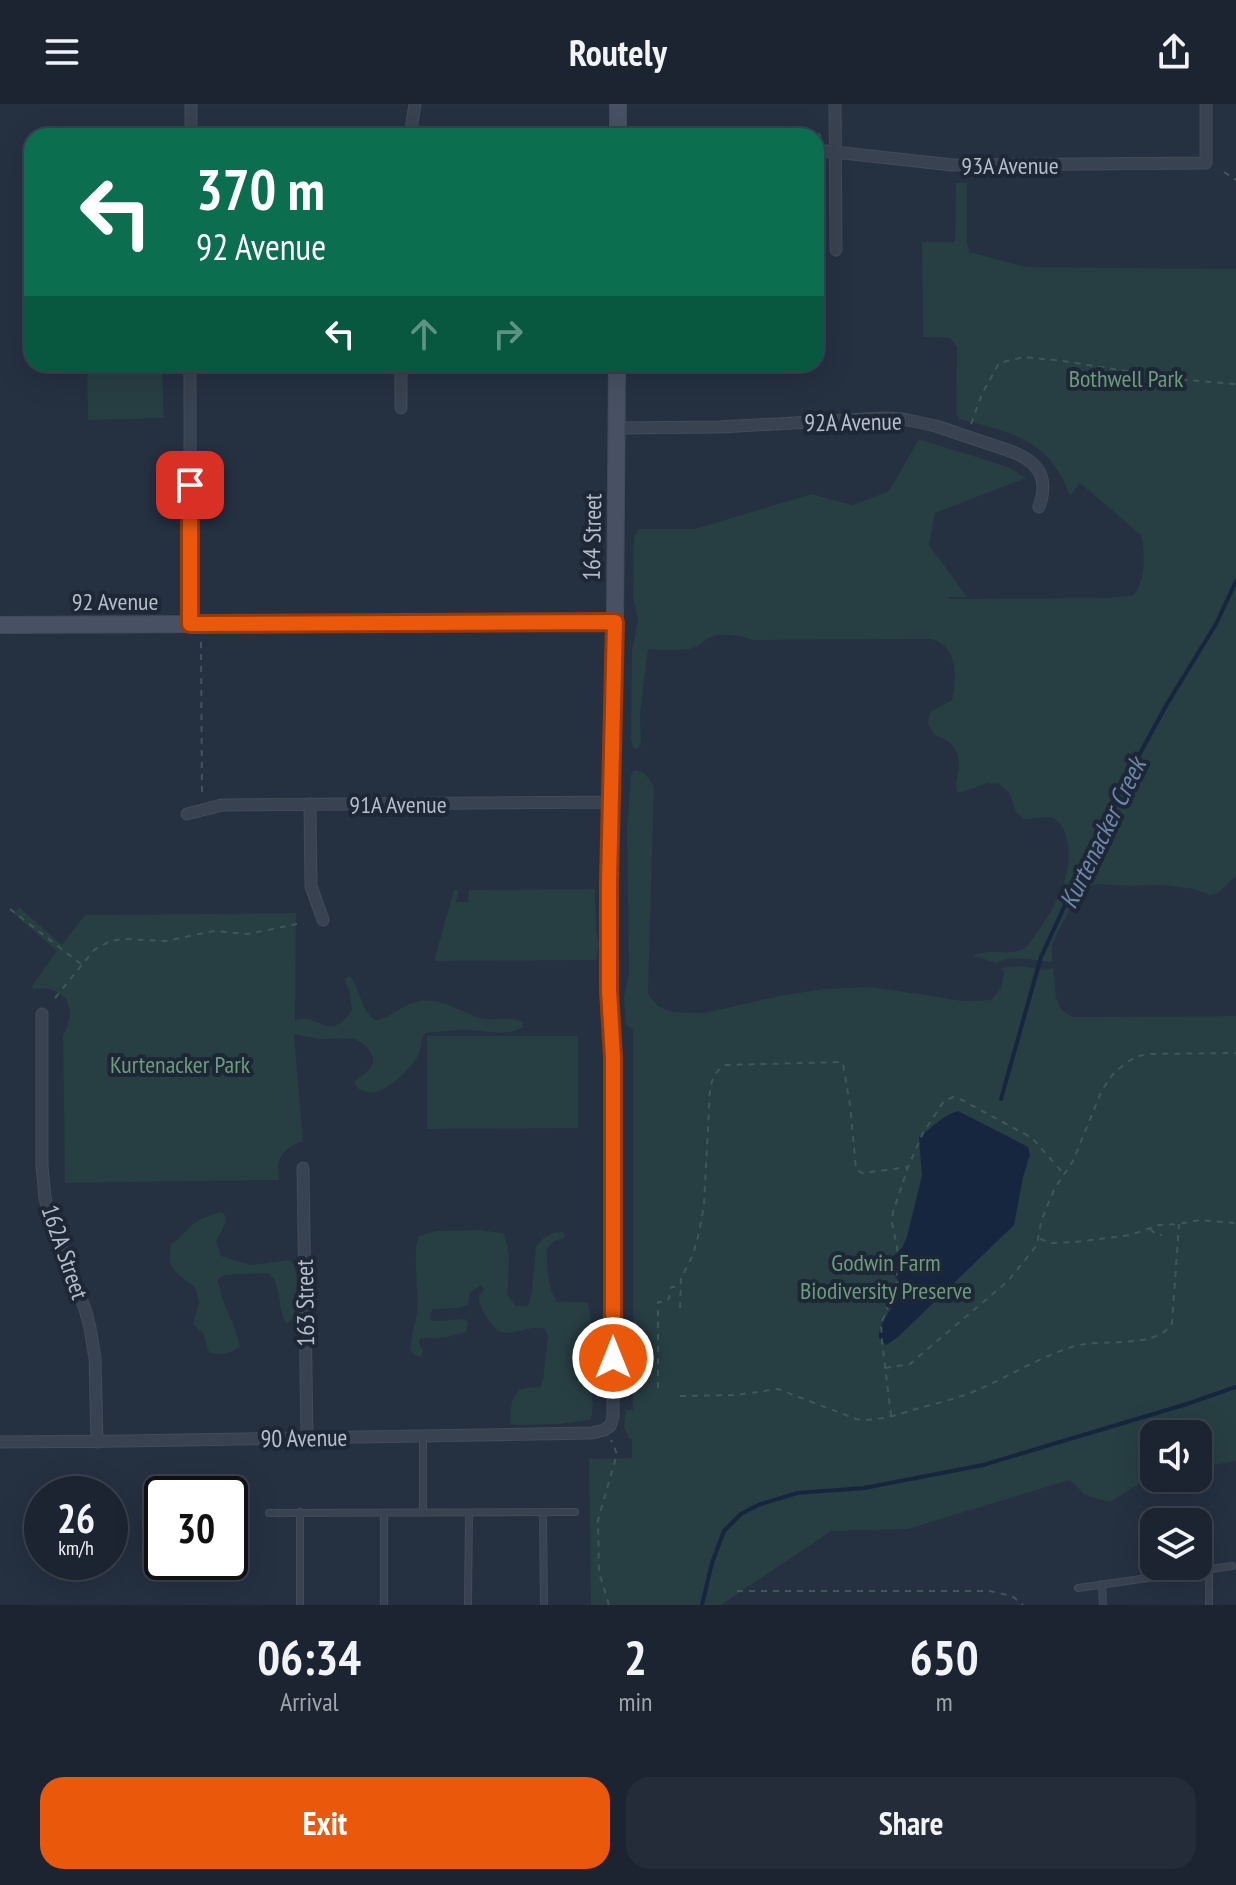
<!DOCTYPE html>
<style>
body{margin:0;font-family:"PT Sans Narrow",sans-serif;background:#252c39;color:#f1f3f6;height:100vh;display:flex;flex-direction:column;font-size:30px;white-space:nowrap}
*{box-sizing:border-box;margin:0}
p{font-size:26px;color:#a0a4ab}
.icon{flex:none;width:44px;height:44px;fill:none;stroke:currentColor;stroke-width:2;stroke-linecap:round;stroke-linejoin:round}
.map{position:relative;height:1501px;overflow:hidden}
.side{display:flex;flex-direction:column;background:#1c2431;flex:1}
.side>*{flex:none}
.guide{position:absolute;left:24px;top:24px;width:800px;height:244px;border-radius:24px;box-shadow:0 8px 32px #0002,0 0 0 2px #3a414d;background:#0b6e4f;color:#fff;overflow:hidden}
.fabs{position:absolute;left:1140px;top:1316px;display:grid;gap:16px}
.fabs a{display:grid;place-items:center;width:72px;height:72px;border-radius:16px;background:#1c2431;box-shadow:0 8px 32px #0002,0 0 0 2px #3a414d;font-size:40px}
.speed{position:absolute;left:24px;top:1372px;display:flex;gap:16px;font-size:40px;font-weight:700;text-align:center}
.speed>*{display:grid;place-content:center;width:104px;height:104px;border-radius:50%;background:#1c2431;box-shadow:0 8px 32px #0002,0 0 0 2px #3a414d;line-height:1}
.speed small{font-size:20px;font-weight:400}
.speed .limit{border:4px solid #111;border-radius:12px;background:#fff;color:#111}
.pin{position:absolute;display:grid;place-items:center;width:68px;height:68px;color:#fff;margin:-34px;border-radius:16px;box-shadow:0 4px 12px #0006}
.me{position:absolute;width:88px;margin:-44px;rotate:0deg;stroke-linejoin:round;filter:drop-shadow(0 0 6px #0008)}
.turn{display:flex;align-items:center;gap:28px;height:168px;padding:0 40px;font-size:36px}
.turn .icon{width:104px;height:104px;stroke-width:2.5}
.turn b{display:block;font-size:56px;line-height:68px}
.lanes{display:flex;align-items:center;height:76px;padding:0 40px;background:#0003;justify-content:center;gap:40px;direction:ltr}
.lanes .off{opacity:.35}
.eta{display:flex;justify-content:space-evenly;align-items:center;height:136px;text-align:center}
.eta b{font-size:48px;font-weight:700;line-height:56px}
.button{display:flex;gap:16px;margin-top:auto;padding:16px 40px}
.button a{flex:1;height:92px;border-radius:24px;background:#ea580c;color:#fff;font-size:32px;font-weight:700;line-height:92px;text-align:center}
.button a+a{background:#252c39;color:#f1f3f6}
header{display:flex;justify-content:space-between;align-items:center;height:104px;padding:0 40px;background:#1c2431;font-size:36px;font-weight:700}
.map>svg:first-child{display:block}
.green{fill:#273e42}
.water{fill:#17263f}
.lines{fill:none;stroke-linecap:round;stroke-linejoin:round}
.stream{stroke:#17263f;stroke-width:4}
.lane-casing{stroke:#434b59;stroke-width:8}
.street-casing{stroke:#434b59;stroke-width:13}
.secondary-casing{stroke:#434b59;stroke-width:18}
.path{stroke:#405759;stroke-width:2;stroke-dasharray:6 6;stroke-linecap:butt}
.lane{stroke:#394250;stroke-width:6}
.street{stroke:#394250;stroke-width:11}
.secondary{stroke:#475163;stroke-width:16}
.route-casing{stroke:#983908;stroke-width:20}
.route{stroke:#ea580c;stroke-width:14}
.labels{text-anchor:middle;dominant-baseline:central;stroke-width:8;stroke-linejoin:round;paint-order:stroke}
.street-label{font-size:24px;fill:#b6bdcb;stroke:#1e2736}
.park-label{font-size:24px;fill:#6c9c79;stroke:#1e2736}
.water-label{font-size:26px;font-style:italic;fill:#6e86aa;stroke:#1e2736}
</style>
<header><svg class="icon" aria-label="menu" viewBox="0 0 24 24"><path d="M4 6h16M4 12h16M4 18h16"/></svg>Routely<svg class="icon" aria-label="share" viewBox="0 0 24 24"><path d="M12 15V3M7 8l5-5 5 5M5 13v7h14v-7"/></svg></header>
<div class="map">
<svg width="1236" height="1501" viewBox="0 0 1236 1501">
<rect width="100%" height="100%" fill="#253041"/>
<path class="green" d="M956,79H967V140L970,148L1025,163L1236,165V772L1218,789L1210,791L1194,785L1162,781L1130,782L1097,780L1087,783L1080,789L1059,825L1052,842V858C1035,857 1011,850 996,859L973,852C988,844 1007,852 1023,845C1028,842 1032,835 1035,831C1055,805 1076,765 1066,732C1065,729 1063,723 1061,721C1059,717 1055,716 1051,713L1025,715L1016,708L1009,689L999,680L987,679L964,688H957C954,678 959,670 959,660C958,643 949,635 934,631L928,619L930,608L952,596C957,572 958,542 930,535L753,536C740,531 721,528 709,534C703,537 700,542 693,544C678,548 663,546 648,545L640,610L641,641L637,645L633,644L631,635L632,547L638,514L633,494L634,431L637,430V425H695L811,390L853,401L889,387L919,335L1008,363L1026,374L935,409L929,441L967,493H949V495L1108,494L1134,491C1146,475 1145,450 1141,431L1080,379L1070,392C1051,337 1012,328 959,315V312L956,311L957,243L950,234L923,233L922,138H955Z
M87,260H162L164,314L88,316Z
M634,666C645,667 649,674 654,683L648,890L658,902L672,908L704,909L779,892L823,885L870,883L920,890L962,897L991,896L1001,884L1004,868L1001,864L1021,862L1044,866L1053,864L1056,893L1061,906L1073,913L1236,912V1357L1198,1364V1330H1154V1371L1110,1398L1085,1391L1070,1376L908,1425L831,1427L721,1501H591L589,1355L632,1354V1335L629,1334L624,1323L626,1306H633V926L626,920L624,894L629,868L627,727L631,671Z
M595,785L596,827L599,841L596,856L434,857L454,786H458L456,798H468L469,786Z
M19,803L62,841L85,811L296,809L295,917C316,905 328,942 352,906L349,885L346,881L345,875L350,872C361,886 360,905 375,916C390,914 401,902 415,898C439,891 459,908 480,914C494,918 511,911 523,918V923C504,934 486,926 466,926C453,926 439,928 426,929L422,933C422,937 421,943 420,947C415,962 392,983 376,988C369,990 363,987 357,984L355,978C360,972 371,967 373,959C374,955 371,949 369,946C358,929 338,936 320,935C312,934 303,932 294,930L303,1037C284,1043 273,1056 280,1076L65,1079L63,931C80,904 64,880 33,885L32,882L57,847L14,810Z
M427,932H578V1024L427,1025Z
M221,1108L226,1112V1118L216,1138L221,1152L250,1161L289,1156L293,1159L297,1174L294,1214L287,1220C276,1204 284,1183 268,1169L225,1171L218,1175C220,1199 236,1219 240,1243C228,1250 222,1252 209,1248L203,1229L193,1220L199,1198L196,1185C178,1168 166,1169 171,1140C180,1135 183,1129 191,1122C199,1115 209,1111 221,1108Z
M478,1126L503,1129C513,1149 507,1170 508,1192L516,1202H528L532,1188L536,1142C543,1134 551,1127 563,1128L565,1131L564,1134L554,1137L546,1146C549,1164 546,1181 557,1198C567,1199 579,1196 588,1199C594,1222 590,1247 590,1271C590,1286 596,1302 590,1316L561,1320L516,1321L510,1319C511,1308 510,1292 520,1286C525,1283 534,1284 540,1283L543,1275L548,1232L545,1225C531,1220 516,1232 501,1228C492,1225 481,1205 479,1197C478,1191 481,1189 484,1185L480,1182L470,1188L468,1201L459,1204L433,1205L430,1210V1215L434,1217L464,1215L468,1218L466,1228L448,1233L420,1235L419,1240L423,1248L421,1253L416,1252L410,1246C411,1232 415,1221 417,1208C419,1187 412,1148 419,1132L436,1127Z"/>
<path class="water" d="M958,1007L1028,1043L1030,1051L1023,1073L1014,1121L898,1233L886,1241L879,1234C878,1216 897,1203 900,1185C901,1176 895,1174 893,1167C891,1163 891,1158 891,1154L902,1144L907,1133L922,1072L919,1033C932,1024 943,1011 958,1007Z"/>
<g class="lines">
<path class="stream" d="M79,506H151
M1001,995L1041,853L1108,708L1167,600L1216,520L1236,477
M702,1501L712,1459L724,1427L741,1410L758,1401L797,1389L864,1384L983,1361L1187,1300L1236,1283"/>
<defs>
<path id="lane" d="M423,1332V1409
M300,1408V1501
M269,1409L575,1408
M384,1409V1501
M543,1409L544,1501
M1102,1480L1103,1501
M1078,1484L1232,1462
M468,1501L469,1409
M1209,1501V1465"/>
<path id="street" d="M835,0L836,146
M191,32V0
M410,32L415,0
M816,46L952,61L1206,59V0
M190,260V520
M401,260V304
M617,324L719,323L885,314L903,315L936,322L1013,348C1040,359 1049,375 1039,403
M310,700L311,782L323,816
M187,710L222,701L610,698
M42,910V1062L45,1094L49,1111L85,1205L90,1224L95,1254L97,1338
M303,1064L307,1334
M0,1338L126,1337L592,1329L604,1326L610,1322L613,1313V954L609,886V786L615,518"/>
<path id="secondary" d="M618,0V32
M0,521L615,518L617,260"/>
</defs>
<use href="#lane" class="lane-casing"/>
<use href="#street" class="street-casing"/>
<use href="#secondary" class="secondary-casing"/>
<path class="path" d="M818,29L821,33
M818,64L821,61
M1224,68L1236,76
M971,320L982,290L999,259L1024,253L1063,257L1176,275L1236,280
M201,538L202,691
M10,805L81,860
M55,894L94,846L110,837L124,835L166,837L214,827L248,830L297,820
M1150,1125L1157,1131H1162
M1040,1135L1052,1139L1075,1138L1130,1131L1159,1121L1179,1120L1200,1116L1236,1119
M680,1204L681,1174L693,1151L699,1129L704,1101L710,986C712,975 715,966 726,961L841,958L843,960L850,1001L856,1065L862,1069L908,1063
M885,1264L910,1260L1008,1177L1037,1141L1041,1118L1048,1100L1055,1084L1073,1057L1102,986L1113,970L1127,958L1138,952L1151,950L1236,949
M658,1284V1198H665L669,1194L671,1183H680
M680,1292L736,1291L778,1285L856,1315C876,1318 897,1311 916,1305C937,1299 960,1294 980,1285C1011,1271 1042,1252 1075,1242C1102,1234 1157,1246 1172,1219L1179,1120
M891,1312L882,1237L881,1220L896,1183L898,1160L897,1142L892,1120L893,1108L908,1063L923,1029L944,997L953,993L962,996L1032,1034L1063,1069
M737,1487H990L1012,1492L1023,1501
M609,1501L599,1468L598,1416L617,1350L611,1336"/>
<use href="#lane" class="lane"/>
<use href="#street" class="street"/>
<use href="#secondary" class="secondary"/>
</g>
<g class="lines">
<defs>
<path id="route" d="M190,381V520L615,518L609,778V886L613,954V1254"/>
</defs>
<use href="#route" class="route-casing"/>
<use href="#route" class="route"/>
</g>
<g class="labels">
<g class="street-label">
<text x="1010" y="61">93A Avenue</text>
<text transform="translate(853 318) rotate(-1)">92A Avenue</text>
<text transform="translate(592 433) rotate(-89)">164 Street</text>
<text x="115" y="497">92 Avenue</text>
<text x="398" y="700">91A Avenue</text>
<text transform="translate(65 1148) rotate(71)">162A Street</text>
<text transform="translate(305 1199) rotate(-91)">163 Street</text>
<text transform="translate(304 1334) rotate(-1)">90 Avenue</text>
</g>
<g class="park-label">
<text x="1126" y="274">Bothwell Park</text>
<text x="180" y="960">Kurtenacker Park</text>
<text x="886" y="1158">Godwin Farm<tspan x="886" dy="28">Biodiversity Preserve</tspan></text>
</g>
<g class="water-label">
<text transform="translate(1102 729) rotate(-64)">Kurtenacker Creek</text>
</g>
</g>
</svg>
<div class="fabs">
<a><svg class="icon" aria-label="sound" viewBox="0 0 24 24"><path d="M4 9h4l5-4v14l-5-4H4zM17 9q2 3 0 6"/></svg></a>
<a><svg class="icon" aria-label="layers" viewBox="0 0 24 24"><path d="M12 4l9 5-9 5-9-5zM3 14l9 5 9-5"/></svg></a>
</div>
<div class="speed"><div>26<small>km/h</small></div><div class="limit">30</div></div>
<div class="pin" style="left:190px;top:381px;background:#d93025"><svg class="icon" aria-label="arrive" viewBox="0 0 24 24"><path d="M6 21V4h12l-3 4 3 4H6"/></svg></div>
<svg class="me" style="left:613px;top:1254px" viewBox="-20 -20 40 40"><circle r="17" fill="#ea580c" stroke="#fff" stroke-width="3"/><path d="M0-11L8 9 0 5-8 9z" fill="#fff"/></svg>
<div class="guide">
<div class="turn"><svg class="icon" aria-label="left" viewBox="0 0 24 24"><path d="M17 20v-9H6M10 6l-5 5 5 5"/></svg><div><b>370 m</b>92 Avenue</div></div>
<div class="lanes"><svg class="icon" aria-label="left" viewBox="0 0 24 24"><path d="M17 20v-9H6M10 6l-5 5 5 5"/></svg><svg class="icon off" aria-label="ahead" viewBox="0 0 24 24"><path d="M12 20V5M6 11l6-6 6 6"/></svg><svg class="icon off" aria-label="right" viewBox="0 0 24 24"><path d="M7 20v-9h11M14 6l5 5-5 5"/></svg></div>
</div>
</div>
<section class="side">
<div class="eta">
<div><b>06:34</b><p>Arrival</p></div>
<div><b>2</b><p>min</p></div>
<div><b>650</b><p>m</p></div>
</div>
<div class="button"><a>Exit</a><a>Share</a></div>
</section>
